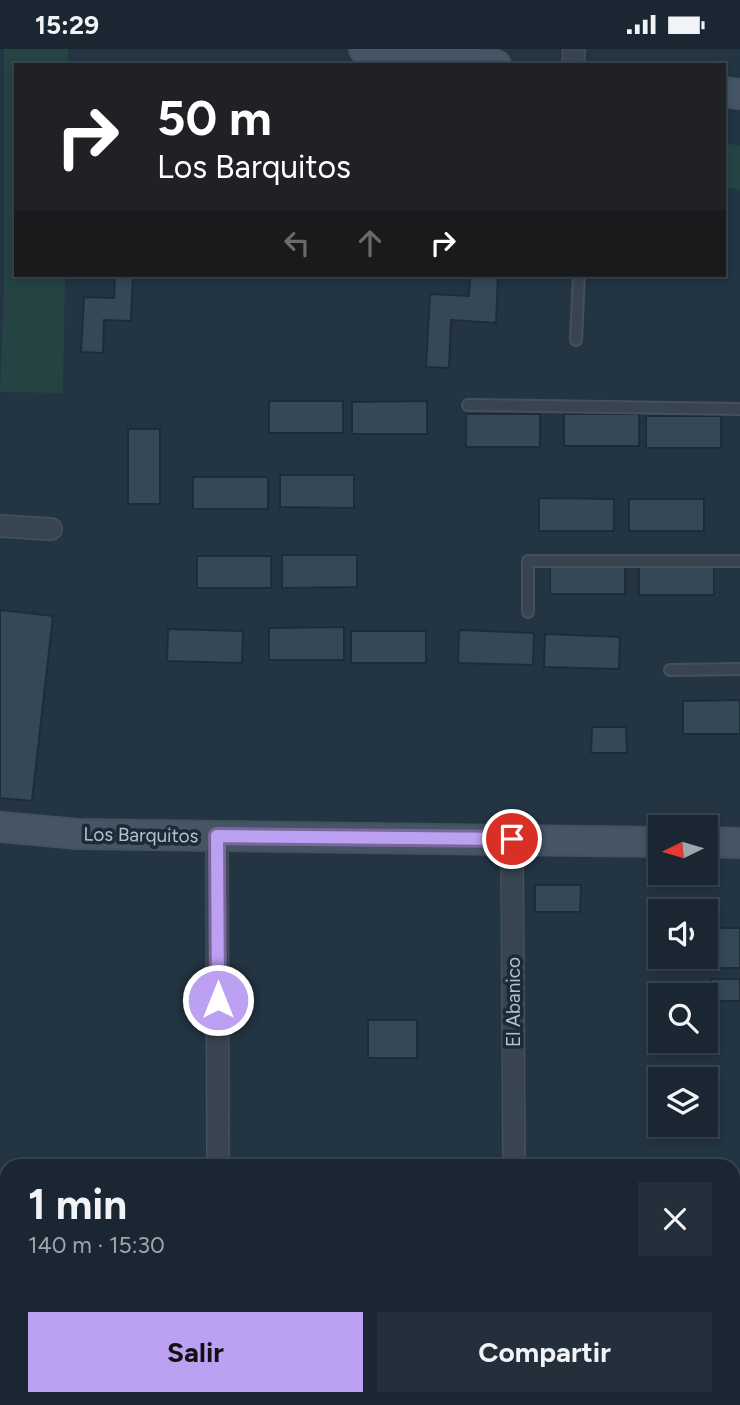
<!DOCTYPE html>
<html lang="es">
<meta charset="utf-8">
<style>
body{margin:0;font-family:Figtree,sans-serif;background:#232f3a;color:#f1f3f6;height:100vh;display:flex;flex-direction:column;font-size:26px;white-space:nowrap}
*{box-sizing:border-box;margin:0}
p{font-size:23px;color:#9fa5ac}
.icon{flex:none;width:38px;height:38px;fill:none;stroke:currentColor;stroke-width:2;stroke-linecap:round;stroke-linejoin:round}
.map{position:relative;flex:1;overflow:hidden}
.side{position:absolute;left:0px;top:1110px;width:740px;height:247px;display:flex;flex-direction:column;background:#1a2732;border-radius:21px 21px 0 0;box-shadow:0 4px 10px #0003,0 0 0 2px #38444d}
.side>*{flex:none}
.banner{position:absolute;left:14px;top:14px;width:712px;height:214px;border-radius:0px;box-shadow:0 4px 10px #0003,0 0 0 2px #38444d;background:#202124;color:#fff;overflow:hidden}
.needle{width:46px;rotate:265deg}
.fabs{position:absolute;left:648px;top:766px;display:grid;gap:14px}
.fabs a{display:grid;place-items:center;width:70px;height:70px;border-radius:0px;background:#1a2732;box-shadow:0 4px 10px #0003,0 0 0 2px #38444d;font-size:35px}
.pin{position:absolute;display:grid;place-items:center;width:60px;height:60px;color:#fff;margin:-30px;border:4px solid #fff;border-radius:50%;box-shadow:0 2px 7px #0007}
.me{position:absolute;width:77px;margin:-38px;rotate:0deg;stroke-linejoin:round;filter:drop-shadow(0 0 5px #0008)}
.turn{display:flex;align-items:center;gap:24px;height:147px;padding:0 28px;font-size:32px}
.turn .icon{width:91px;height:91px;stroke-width:2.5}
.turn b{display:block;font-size:49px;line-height:60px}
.lanes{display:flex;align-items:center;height:66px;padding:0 28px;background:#0003;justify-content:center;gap:35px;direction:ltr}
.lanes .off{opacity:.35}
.round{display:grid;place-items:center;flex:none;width:74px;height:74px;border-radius:0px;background:#232f3a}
.overview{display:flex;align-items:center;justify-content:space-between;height:119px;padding:0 28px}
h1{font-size:42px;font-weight:700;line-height:52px}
.action{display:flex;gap:14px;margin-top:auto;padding:14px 28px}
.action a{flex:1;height:80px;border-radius:0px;background:#bca0f2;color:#111;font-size:28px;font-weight:700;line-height:80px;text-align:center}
.action a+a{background:#232f3a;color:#f1f3f6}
.status{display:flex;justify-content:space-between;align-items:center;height:49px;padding:0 35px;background:#1a2732;direction:ltr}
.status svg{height:19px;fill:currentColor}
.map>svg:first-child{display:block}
.green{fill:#254343}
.building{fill:#354858;stroke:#1f2c38;stroke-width:2}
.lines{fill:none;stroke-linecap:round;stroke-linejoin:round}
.lane-casing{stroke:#44515d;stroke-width:14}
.street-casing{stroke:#44515d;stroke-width:24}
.secondary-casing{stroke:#44515d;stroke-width:32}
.lane{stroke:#384551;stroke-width:10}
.street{stroke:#384551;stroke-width:21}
.secondary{stroke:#455565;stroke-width:28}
.route-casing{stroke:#7a689d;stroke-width:18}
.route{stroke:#bca0f2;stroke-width:12}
.labels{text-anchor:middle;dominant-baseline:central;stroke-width:7;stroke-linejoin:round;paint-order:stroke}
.street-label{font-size:19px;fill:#b4c0cc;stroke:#1c2a36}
</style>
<div class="status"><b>15:29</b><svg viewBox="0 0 49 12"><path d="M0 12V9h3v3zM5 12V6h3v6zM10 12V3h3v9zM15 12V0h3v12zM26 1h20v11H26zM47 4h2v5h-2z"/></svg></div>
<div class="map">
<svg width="740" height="1356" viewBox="0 0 740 1356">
<rect width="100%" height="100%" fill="#233442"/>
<path class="green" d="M4,0H68V16H16V226H65L63,344L0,343L4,235Z
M725,94L740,97V141L725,138Z"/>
<path class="building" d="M115,226H133L131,272L104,271L103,304L81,303L84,248L114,249Z
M470,226H498L496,274L451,271L449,319L426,318L430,245L469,247Z
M269,352H343V384H269Z
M427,352V385H352V353Z
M466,365H540V398H466Z
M564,365H639V397H564Z
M646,367H721V399H646Z
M128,380H160V455H128Z
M280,426H354V459L280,458Z
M193,428H268V460H193Z
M539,449L614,450V482H539Z
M629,450H704V482H629Z
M282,506H357V538L282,539Z
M197,507H271V539H197Z
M550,512L625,513V545H550Z
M639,514H714V546H639Z
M0,561L53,567L32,752L0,749Z
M344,578V611H269V579Z
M168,580L243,582L242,614L167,612Z
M459,581L534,584L533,616L458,614Z
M351,582H426V614H351Z
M545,585L620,588L619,620L544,618Z
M740,651V685H683V652Z
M592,678H626L627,704H591Z
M535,836H581L580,863H535Z
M705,879H740V919H667V908H705Z
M711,930H740V952H711Z
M368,971H417V1009H368Z
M7,1226V1246L1,1243Z
M7,1280V1298L1,1282Z"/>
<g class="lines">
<defs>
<path id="lane" d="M576,291L579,226
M468,356L740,360
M528,563V512H740
M670,621L740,620"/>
<path id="street" d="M573,16L574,0
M0,477L51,480
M217,787L218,1116
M512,790L514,1116
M733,1234H740
M218,1349V1356
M515,1349V1356"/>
<path id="secondary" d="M364,0L496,16
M724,43L740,45
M0,778L78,785L660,793
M705,793L740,794"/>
</defs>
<use href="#lane" class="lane-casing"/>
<use href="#street" class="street-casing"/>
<use href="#secondary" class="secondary-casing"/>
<use href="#lane" class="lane"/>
<use href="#street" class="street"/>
<use href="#secondary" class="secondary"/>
</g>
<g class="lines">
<defs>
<path id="route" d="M218,951L217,787L512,790"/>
</defs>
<use href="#route" class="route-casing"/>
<use href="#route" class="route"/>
</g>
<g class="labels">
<g class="street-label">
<text transform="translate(141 786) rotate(1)">Los Barquitos</text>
<text transform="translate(513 953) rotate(-90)">El Abanico</text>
</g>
</g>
</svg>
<div class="fabs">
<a><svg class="needle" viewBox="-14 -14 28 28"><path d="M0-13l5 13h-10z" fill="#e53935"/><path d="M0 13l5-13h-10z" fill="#9fa5ac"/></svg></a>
<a><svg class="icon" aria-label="sound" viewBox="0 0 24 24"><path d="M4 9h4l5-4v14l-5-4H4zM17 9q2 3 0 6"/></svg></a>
<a><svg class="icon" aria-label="search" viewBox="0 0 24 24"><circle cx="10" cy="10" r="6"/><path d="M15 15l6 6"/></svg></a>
<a><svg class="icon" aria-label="layers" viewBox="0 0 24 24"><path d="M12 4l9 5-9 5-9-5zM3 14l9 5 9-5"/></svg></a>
</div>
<div class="pin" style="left:512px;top:790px;background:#d93025"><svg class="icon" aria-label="arrive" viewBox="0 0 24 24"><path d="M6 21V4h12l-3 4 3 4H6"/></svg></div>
<svg class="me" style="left:218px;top:951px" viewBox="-20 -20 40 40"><circle r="17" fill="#bca0f2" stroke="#fff" stroke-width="3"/><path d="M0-11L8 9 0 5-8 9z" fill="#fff"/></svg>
<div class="banner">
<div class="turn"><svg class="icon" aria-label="right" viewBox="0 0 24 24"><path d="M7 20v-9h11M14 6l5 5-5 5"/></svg><div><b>50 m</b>Los Barquitos</div></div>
<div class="lanes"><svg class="icon off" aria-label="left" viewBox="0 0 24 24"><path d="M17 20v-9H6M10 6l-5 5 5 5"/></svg><svg class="icon off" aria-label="ahead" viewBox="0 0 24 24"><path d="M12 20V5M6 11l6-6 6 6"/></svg><svg class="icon" aria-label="right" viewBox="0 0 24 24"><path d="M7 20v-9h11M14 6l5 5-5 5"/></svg></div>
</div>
<section class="side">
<div class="overview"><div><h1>1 min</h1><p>140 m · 15:30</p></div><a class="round"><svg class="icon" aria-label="close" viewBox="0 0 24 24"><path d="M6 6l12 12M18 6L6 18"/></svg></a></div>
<div class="action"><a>Salir</a><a>Compartir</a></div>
</section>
</div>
